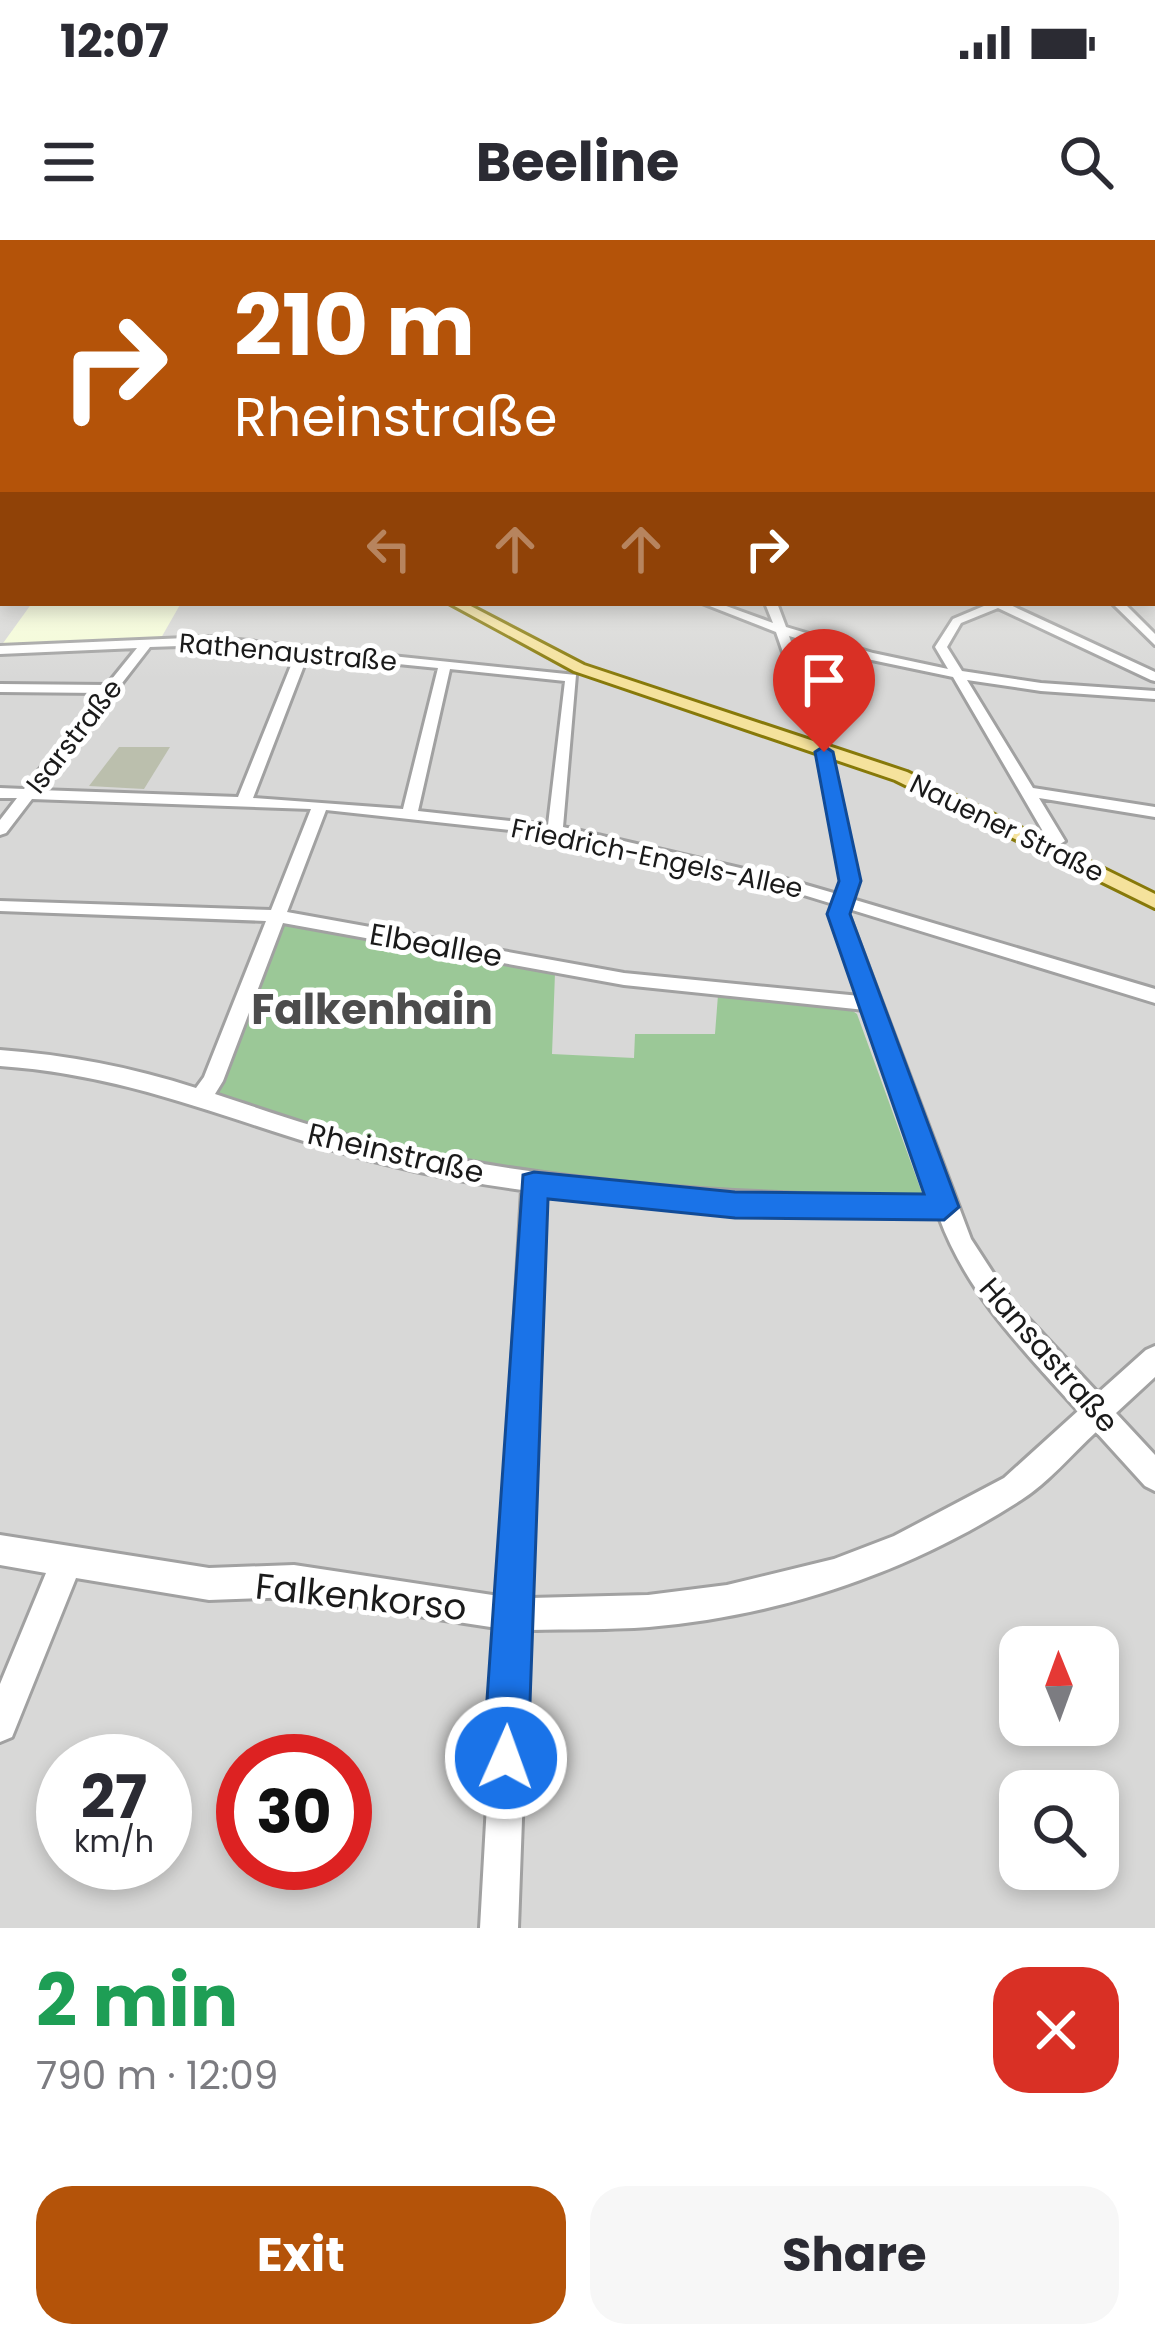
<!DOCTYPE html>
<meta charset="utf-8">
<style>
body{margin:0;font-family:Poppins,sans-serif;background:#f7f7f7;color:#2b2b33;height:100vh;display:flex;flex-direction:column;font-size:45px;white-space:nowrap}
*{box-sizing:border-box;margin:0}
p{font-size:39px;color:#7c7c81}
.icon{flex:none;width:66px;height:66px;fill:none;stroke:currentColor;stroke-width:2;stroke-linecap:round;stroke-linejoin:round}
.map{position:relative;height:1688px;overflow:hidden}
.side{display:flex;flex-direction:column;background:#fff;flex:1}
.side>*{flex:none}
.hud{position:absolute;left:0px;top:0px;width:1155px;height:366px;box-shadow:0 6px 18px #0003;background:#b45309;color:#fff;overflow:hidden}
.needle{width:78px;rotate:359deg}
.controls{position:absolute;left:999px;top:1386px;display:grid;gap:24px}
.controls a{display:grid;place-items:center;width:120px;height:120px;border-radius:24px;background:#fff;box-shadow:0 6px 18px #0003;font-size:60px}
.speed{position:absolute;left:36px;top:1494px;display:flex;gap:24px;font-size:60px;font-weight:700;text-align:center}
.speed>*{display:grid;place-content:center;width:156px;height:156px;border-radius:50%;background:#fff;box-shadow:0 6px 18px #0003;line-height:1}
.speed small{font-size:30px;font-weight:400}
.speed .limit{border:18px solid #d22;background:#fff;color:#111}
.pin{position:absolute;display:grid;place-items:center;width:102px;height:102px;color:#fff;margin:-123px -51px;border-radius:50% 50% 50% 0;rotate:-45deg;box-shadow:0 0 12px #0007}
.pin .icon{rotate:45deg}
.me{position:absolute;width:132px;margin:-66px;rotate:2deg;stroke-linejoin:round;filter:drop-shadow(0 0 9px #0008)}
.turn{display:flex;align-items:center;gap:42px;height:252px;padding:0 36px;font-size:54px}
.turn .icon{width:156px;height:156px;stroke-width:2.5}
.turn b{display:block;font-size:84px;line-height:102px}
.lanes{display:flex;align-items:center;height:114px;padding:0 36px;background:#0003;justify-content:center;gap:60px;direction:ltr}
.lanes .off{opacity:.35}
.round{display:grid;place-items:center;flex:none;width:126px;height:126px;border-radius:36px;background:#f7f7f7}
.overview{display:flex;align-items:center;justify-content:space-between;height:204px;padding:0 36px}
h1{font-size:72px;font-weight:700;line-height:90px;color:#1e9e55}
.cta{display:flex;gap:24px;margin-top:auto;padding:24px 36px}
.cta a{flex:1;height:138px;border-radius:36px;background:#b45309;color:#fff;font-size:48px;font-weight:700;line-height:138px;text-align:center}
.cta a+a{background:#f7f7f7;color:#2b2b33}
.status{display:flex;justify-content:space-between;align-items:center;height:84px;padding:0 60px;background:#fff;direction:ltr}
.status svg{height:33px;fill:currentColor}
header{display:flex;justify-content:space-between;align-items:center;height:156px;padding:0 36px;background:#fff;font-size:54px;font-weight:700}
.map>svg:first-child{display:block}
.residential{fill:#d8d8d7;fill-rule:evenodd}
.education{fill:#f5fcd8}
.construction{fill:#bbbfad}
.forest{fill:#9bc897}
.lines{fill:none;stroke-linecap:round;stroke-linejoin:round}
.minor-casing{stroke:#a1a1a1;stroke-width:6}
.major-casing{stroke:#877909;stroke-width:6}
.minor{fill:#fff;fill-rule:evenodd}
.major{fill:#f5e29c;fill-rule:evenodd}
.route{fill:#1a73e8;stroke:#114b97;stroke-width:3}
.labels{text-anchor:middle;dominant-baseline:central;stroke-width:10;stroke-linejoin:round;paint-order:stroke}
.far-street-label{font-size:27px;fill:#1a1a1a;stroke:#fff}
.street-label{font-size:30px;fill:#1a1a1a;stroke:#fff}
.near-street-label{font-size:36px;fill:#1a1a1a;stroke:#fff}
.district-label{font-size:42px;font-weight:bold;fill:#4d4d4d;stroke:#fff}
</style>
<div class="status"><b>12:07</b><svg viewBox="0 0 49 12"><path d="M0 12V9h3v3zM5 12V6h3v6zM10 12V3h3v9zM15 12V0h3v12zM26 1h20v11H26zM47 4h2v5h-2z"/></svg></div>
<header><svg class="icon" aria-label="menu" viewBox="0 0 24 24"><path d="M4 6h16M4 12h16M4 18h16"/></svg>Beeline<svg class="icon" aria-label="search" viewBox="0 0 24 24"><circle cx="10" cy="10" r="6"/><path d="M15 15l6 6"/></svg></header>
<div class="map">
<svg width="1155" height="1688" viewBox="0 0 1155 1688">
<rect width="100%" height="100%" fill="#ebeae0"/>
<path class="residential" d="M0,203L3,363H1152L1155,287V1688H0ZM1020,1407H1098V1485H1020ZM63,1521H165V1623H63ZM243,1521H345V1623H243ZM1020,1551H1098V1629H1020Z"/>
<path class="education" d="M32,363H181L161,398L1,406Z"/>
<path class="construction" d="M119,507H170L144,549L89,546Z"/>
<path class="forest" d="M296,684L555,733L552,814L634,818L635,794H715L718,755L847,767L857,774L923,956L917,961C734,960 556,948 378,907C325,895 272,874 220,857L217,848L281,686Z"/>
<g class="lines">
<defs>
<path id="minor" d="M1152,217H1155V221H1152Z
M0,221H3V229H0Z
M1152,281L1155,282V290L1152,289Z
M0,319H3V325H0Z
M1152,320L1155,321V327L1152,326Z
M3,338V346L0,347V339Z
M702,363H718L773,383L765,363H777L786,387L873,413L948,429L935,407L953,379L991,363H1006L1155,432V441L1151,440L998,368L961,383L947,407L962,431L1041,443L1155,451V459L1041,451L967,440L1033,548L1155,567V577L1039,558L1065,601L1047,612L1039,607L1048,600L953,437L867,419L789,396L830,507L858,641L852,659L1155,749V763L849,669L848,673L971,999L1010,1059L1098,1153L1146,1110L1155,1106V1137L1116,1173L1155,1215V1251L1145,1246L1096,1192C1072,1214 1048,1243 1021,1260C910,1332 780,1376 649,1387C609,1390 569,1389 529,1390L518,1688H480L497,1388L294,1357L209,1360L76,1338L12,1497L0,1502V1444L46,1333L0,1325V1295L209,1328L294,1325L499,1356L522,950C455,941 387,926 323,907C211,873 119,834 0,826V810C68,815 131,827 196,848L204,837L266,681L0,671V661L271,670L311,569L32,559L6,593L0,595V580L17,558H0V548L24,549L101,453L0,452V444L107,445L137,408L0,414V406L209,397L576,435L563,587L775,636L837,654L842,641L816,507L776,392ZM209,405L296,413L238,557L39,550L150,407ZM308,415L438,428L403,569L253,558ZM450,429L565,441L548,585L418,571ZM326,570L555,595L771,645L833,664L830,673L860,756L624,733L287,672ZM283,683L624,745L865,770L932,957C744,955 557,945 373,902C320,890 267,871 215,854L223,841ZM545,953L728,971L939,977C967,1054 1024,1111 1078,1171L1004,1238L894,1296L834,1319L727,1345L648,1355L530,1358Z
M1112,363H1124L1155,394V405Z"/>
<path id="major" d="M449,363H465L584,425L907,532L1155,654V668L895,540L574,431Z"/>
</defs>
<use href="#minor" class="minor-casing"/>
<use href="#major" class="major-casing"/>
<use href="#minor" class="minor"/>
<use href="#major" class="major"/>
</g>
<linearGradient id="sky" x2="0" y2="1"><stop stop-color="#8cb9e1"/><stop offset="0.46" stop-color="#f6f6f1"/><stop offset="1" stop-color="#f6f6f1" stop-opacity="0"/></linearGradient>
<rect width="1155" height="439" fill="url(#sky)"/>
<path class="route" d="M824,506L833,512L861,641L850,674L959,967L944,980L735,978L548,959L528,1518L522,1534L506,1541L490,1534L483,1518L523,935L534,932L735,952L924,954L827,674L839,641L815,512Z"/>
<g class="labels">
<g class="far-street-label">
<text transform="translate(288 412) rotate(5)">Rathenaustraße</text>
<text transform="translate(74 496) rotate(-52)">Isarstraße</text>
<text transform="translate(1007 588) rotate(26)">Nauener Straße</text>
<text transform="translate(657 618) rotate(12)">Friedrich-Engels-Allee</text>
</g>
<g class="street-label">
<text transform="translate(436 705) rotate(10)">Elbeallee</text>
<text transform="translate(396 913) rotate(13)">Rheinstraße</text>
<text transform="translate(1049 1115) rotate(49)">Hansastraße</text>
</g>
<g class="near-street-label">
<text transform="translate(361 1357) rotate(6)">Falkenkorso</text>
</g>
<g class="district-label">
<text x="372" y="769">Falkenhain</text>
</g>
</g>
</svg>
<div class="controls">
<a><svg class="needle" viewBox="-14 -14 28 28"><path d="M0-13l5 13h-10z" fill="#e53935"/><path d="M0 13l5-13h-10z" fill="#7c7c81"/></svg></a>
<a><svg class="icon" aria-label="search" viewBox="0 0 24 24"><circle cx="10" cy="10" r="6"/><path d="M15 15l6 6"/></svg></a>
</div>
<div class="speed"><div>27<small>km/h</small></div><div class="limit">30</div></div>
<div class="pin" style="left:824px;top:512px;background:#d93025"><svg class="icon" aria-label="arrive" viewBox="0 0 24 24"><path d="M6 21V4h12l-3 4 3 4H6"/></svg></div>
<svg class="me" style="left:506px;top:1518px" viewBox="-20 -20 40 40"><circle r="17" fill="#1a73e8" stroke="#fff" stroke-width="3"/><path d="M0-11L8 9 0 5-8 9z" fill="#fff"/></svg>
<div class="hud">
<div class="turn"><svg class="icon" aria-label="right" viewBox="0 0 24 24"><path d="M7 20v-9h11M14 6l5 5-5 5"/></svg><div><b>210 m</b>Rheinstraße</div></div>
<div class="lanes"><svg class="icon off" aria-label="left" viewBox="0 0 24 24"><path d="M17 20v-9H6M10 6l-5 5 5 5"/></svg><svg class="icon off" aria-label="ahead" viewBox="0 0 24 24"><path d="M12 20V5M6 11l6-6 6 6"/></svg><svg class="icon off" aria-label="ahead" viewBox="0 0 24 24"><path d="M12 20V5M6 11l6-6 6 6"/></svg><svg class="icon" aria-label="right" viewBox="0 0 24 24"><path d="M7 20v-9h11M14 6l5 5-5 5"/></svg></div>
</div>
</div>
<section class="side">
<div class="overview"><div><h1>2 min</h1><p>790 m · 12:09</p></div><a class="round" style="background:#d93025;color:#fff"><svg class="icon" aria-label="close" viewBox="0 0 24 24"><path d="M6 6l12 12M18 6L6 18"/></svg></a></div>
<div class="cta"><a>Exit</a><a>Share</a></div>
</section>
